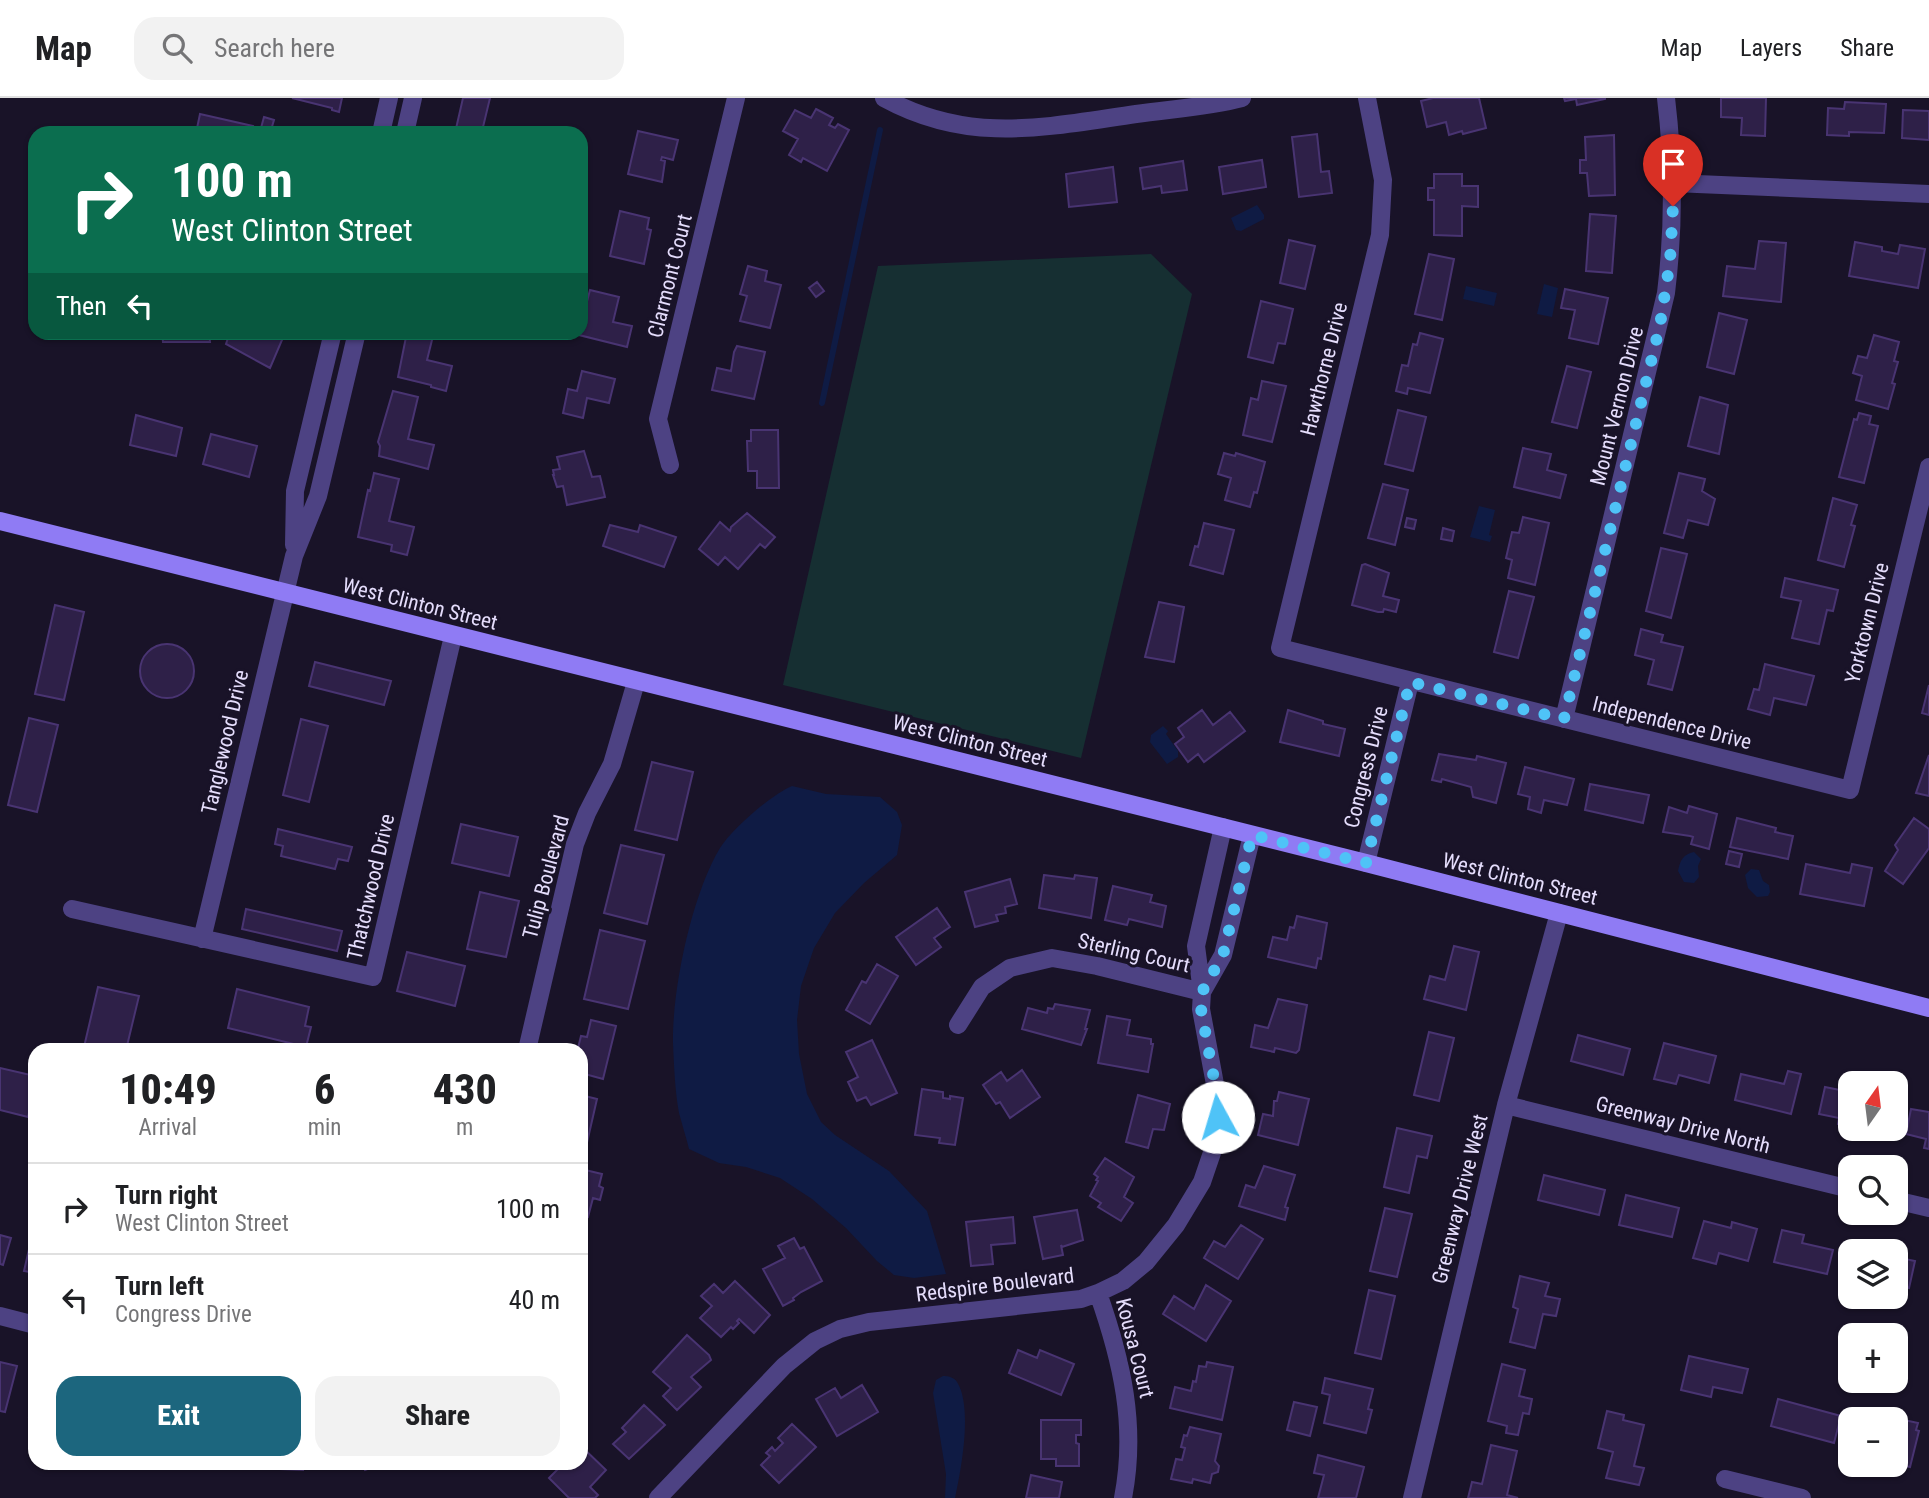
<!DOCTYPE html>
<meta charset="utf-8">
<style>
body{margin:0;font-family:"Roboto Condensed",sans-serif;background:#f2f2f2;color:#202124;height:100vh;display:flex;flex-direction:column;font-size:26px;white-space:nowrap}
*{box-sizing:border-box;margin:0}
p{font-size:23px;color:#757577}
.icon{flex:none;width:38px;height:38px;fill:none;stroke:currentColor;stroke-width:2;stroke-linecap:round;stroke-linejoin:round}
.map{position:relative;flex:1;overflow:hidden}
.drawer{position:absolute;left:28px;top:945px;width:560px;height:427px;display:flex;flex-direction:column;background:#fff;border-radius:21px;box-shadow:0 2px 5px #0004}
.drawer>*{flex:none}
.guide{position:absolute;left:28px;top:28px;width:560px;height:214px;border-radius:21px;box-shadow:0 2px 5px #0004;background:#0b6e4f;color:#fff;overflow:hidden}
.needle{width:46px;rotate:14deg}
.buttons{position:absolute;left:1838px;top:973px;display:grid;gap:14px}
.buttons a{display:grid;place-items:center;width:70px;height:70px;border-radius:14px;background:#fff;box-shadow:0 2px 5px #0004;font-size:35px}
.pin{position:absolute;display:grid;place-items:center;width:60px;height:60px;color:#fff;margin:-72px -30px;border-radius:50% 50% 50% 0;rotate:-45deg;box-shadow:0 0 7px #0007}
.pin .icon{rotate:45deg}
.me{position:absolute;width:77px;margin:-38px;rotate:354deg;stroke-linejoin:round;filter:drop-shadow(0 0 5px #0008)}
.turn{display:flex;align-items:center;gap:24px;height:147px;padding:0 28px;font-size:32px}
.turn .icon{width:91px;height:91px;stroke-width:2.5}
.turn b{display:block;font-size:49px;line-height:60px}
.then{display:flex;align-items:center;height:66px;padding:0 28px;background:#0003;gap:14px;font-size:26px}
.eta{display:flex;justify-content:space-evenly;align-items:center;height:119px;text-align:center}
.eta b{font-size:42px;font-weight:800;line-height:49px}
.action{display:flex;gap:14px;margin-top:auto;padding:14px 28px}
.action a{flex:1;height:80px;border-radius:21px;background:#1c667e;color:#fff;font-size:28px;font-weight:800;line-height:80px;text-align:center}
.action a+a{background:#f2f2f2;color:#202124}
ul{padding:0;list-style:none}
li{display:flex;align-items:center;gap:21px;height:91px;padding:0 28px;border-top:2px solid #e0e0e0}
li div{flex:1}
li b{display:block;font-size:26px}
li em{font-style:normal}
header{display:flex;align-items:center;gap:42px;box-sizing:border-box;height:98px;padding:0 35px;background:#fff;border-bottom:2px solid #e0e0e0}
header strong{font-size:33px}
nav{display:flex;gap:38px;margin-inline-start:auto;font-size:24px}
.search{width:490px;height:63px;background:#f2f2f2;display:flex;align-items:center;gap:18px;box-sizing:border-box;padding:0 24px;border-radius:21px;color:#757577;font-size:26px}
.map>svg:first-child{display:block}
.green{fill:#162f32}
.water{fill:#0f1b44}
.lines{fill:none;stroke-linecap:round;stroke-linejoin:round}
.stream{stroke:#0f1b44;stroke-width:6}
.building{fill:#2e2048;stroke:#493472;stroke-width:2}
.street{stroke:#4d4283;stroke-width:18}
.secondary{stroke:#8f7bf4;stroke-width:18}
.route{stroke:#4fc3f7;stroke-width:12;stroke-dasharray:0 21.6}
.labels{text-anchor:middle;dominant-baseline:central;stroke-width:6;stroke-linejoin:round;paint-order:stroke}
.street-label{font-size:21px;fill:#e5ddfc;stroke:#191328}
</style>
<header>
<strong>Map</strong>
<div class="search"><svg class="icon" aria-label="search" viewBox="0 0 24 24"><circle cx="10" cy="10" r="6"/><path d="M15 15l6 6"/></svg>Search here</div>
<nav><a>Map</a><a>Layers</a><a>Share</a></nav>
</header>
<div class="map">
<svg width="1929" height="1400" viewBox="0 0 1929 1400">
<rect width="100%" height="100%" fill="#191328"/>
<path class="green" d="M1151,156L1192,196L1081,660L783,587L878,168Z"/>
<path class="water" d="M1257,107L1264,117V121L1241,133L1236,132L1231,120Z
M1544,186L1558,190L1552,219L1537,216Z
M1466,188L1497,195L1494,208L1463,201Z
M1479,408L1495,412L1489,437L1492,438L1490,444L1470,439Z
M1163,628L1168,633L1166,636L1178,653V659L1167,666L1150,644L1151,637Z
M792,688L826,696L880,699L897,714L902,727L897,757L864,785L835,815L814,850L801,888L797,922L799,956L807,996L821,1024L835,1037L889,1073L927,1113L946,1176L914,1180L894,1177L877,1163L846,1130L812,1101L780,1080L746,1069L719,1065L689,1051C686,1039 682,1026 679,1015C675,993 674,968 673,945C672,891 692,796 720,750C733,730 771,697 792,688Z
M1694,754L1701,761L1698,768L1699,779L1694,785L1684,784L1678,773C1680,763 1683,756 1694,754Z
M1751,771L1759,772L1763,783L1769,787L1770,794L1768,798L1757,799L1748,790L1745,777Z
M943,1278C948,1278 954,1279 957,1284C973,1309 961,1372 955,1400H945L946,1376L933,1295L936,1282Z"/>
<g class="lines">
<path class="stream" d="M822,305L880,32"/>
</g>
<path class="building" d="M292,0H342L339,14L332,12V10Z
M463,0H490L483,29L506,35H455Z
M1433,0H1479L1486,30L1463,36L1462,33L1449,37L1446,24L1427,29L1421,3Z
M1564,0H1605V1L1577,7L1576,1L1565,3Z
M1721,0H1766L1765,38L1741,37L1742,20L1721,19Z
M1845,4L1886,6L1884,35L1849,34V38L1827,37L1828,10L1844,11Z
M816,11L833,20L829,27L835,30L838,26L849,32L827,73L803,60L801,64L789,57L798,41L783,33L795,12L811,20Z
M1903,12L1929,13V42L1902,40Z
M200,16L253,28L251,35H196Z
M264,19L274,22L271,32L261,30Z
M638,33L678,42L673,62L662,59L661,62L665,63L662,84L628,76Z
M1317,36L1321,74L1329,73L1332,95L1299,99L1292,39Z
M1614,37L1615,97L1589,98L1587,75H1580V62H1586L1585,39Z
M1262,62L1266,89L1223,96L1219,69Z
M1183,63L1187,92L1162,95L1161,88L1143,91L1140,70Z
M1113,69L1117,104L1069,109L1066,76Z
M1434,76H1462V88H1478V109L1462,108V138L1434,137V102H1428V90H1434Z
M620,113L649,120L647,131L651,132L644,166L610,158Z
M1590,116L1616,118L1612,175L1586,173Z
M1289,142L1315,148L1305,191L1280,185Z
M1759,143L1786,145L1781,204L1723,198L1727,168L1755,171Z
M1855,144L1882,149V153L1898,156L1900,147L1925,151L1918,190L1849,178Z
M1429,156L1454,161L1442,222L1415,216Z
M748,168L767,173L765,183L781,187L770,230L740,223L747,198L740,196Z
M817,184L824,193L816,199L809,190Z
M1565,191L1608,200L1598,246L1569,240L1575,212L1561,210Z
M590,192L619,199L613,224L632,228L627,249L579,237L581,234L582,214L584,215Z
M1261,203L1293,211L1285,246L1278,245L1273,265L1248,259Z
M1719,215L1747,222L1734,276L1707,269Z
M209,234L210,244H163L162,234Z
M230,234H269L282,242L270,270L226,246Z
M407,234H434L427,262L452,268L446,293L431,289V287L398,279Z
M1420,235L1443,241L1430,295L1408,290L1407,296L1396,293L1402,267L1408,268L1413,246L1417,247Z
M1874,237L1899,244L1894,263L1898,264L1892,285L1895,286L1888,311L1856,302L1862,278L1853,275L1858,258L1867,260Z
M737,248L765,254L754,301L712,292L717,270L731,273L734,254Z
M1567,268L1591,274L1577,330L1552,324Z
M582,273L615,281L609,305L587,300L583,320L563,315L568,291L577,293Z
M1262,283L1286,288L1272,344L1243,337L1251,300L1258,302Z
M393,293L418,299L408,341L434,347L428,371L379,358L380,348L378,344Z
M1700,299L1728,307L1719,356L1688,348Z
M1398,312L1426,319L1413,373L1385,366Z
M1859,315L1871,318L1869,326L1878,328L1864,385L1839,379L1854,321L1857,322Z
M136,317L182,330L176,358L130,347Z
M751,332H778L779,390H757V373H748L747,343H751Z
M211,336L257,348L249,379L203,366Z
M1523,350L1551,356L1547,372L1566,377L1560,400L1514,389Z
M584,353L592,379L600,378L605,399L567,407L563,388L557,389L553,377H554L553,372L560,371L557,359Z
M1224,355L1235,358L1236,355L1265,364L1257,395L1254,394L1250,409L1225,402L1231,380L1218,376Z
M374,375L399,381L389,423L414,429L407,457L391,453L392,447L358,439L368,392L370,393Z
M1679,375L1705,381L1702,393L1715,401L1708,427L1688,422L1683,440L1664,435Z
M1383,386L1408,392L1395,447L1368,440Z
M1833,400L1857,407L1851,427L1855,428L1844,469L1818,462Z
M747,415L775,439L765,450L760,446L738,471L725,459L718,467L699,451L720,424L730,433L731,429Z
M1523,419L1549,425L1535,487L1508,480L1512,462L1506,460L1512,434L1519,435Z
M1407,420L1416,422L1414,431L1405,429Z
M1204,425L1234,432L1223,476L1190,467L1195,448L1198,449Z
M610,427L638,434L640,427L676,439L664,469L603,448Z
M1443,430L1454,433L1452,443L1441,441Z
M1661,450L1687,456L1671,520L1646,513Z
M1365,466L1389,475L1383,498L1399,502L1396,514L1384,511L1383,514H1378L1352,507L1362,467Z
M1785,480L1838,492L1833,513L1827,512L1819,546L1792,540L1801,503L1781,499Z
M1509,493L1534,499L1518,560L1494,554Z
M1159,504L1184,509L1174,564L1145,559Z
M55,507L84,514L64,602L35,596Z
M1641,531L1663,537L1661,544L1683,549L1672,592L1648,586L1654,562L1635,557Z
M140 573a27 27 0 1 1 54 0a27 27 0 1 1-54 0Z
M315,564L391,583L384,607L309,588Z
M1765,566L1814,578L1806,607L1774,600L1770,617L1748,611L1754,591L1759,592Z
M1929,587V617L1922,615Z
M1202,612L1213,627L1230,614L1245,633L1204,664L1198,656L1188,664L1175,646L1184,639L1178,630Z
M1288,612L1323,623V626L1345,631L1339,658L1280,644Z
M29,620L58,627L37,714L8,707Z
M301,621L328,628L309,704L283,697Z
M1439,656L1476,662L1477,658L1506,665L1496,705L1473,699L1471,689L1442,681L1441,684L1432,682Z
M1929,657V698L1916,695Z
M652,664L693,674L677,742L635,732Z
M1525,669L1574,681L1567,707L1544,702L1541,715L1528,711L1530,699L1518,696Z
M1590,686L1649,697L1643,725L1585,712Z
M1689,708L1717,716L1709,751L1691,746L1693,739L1690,738L1663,734L1669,709L1687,715Z
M1737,720L1776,730L1775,734L1793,738L1788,761L1730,749Z
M1914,720L1929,731V750L1903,786L1885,773L1898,752L1895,747Z
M461,726L518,739L509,778L452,765Z
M278,731L352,749L348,763L338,761L335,771L281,758L283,748L275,746Z
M621,747L664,757L647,826L604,815Z
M1729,753L1742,756L1739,769L1726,766Z
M1806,766L1850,775L1852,766L1872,770L1864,808L1800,796Z
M1044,777L1074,781L1075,777L1097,780L1091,820L1039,810Z
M1010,781L1017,806L1005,809L1006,815L996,817L998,823L975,829L965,794Z
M1113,788L1152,797L1150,804L1166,808L1162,829L1129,821L1127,827L1105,822Z
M480,794L519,803L506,859L467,851Z
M937,810L950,829L934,840L941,849L916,867L896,839Z
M246,811L342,833L337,853L242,831Z
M1297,818L1327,825L1321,861L1318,860L1316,870L1268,859L1273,839L1287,842L1290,829L1294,830Z
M600,832L645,843L628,911L584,901Z
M1454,848L1479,854L1466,912L1424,901L1430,878L1445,882Z
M407,854L465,868L455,908L397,893Z
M877,866L898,878L870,926L846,912L862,883L866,885Z
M98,889L139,898L126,952H98L84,949Z
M237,891L309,909L305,928L311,929L306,949L228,930Z
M1278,901L1307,907L1299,952L1296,955L1275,950L1274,954L1251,949L1255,927L1268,930Z
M1055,906L1090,912L1085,931H1087L1081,947L1022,931L1028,910L1047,915L1048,910L1053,911Z
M1107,918L1130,922L1127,937L1151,941V946H1153L1148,974L1098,965Z
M591,922L616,928L603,981L581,975V952H570L571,948L578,950L581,938L587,939Z
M1429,934L1454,940L1439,1003L1414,997Z
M1578,937L1630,951L1623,977L1571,963Z
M872,942L897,995L871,1007L866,999L857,1003L848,984L858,979L846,954Z
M1664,945L1716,958L1709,985L1679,977L1676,986L1654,981Z
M0,970L35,978V990L28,1019L0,1012Z
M1022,972L1040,999L1010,1020L1000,1004L996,1006L983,987L1001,974L1007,983Z
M1788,973L1801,976L1791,1016L1735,1002L1741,976L1784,986Z
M1825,989L1850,994V1029L1838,1026L1839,1020L1819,1016Z
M922,991L943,994V1000L950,1001V998L963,1000L955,1047L939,1045L940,1040L915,1037Z
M1279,994L1309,1001L1298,1047L1258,1037L1263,1016L1273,1018L1274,1003H1277Z
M581,997L597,1001L586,1049L581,1048Z
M1138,997L1170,1006L1164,1032L1153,1031L1148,1050L1126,1044Z
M1911,1011L1929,1014V1051L1924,1050L1926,1041L1906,1036Z
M1397,1030L1432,1038L1427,1060L1417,1058L1409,1095L1384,1089Z
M1105,1060L1134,1079L1124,1099L1133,1105L1121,1123L1098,1109L1101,1105L1090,1098L1098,1083L1096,1082L1098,1079L1094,1076Z
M1264,1068L1295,1077L1285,1109L1288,1110L1285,1122L1239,1108L1246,1087L1255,1090Z
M581,1071L602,1076L599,1088L603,1090L600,1102L593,1100L588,1119L583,1118L581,1124Z
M1544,1077L1605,1092L1599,1117L1538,1102Z
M1626,1097L1679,1110L1672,1139L1619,1127Z
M1385,1110L1412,1116L1397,1179L1370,1173Z
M1077,1112L1083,1142L1062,1149L1061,1147L1063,1157L1043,1161L1034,1119Z
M1013,1119L1015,1145L991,1147L993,1166L971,1168L966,1124Z
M1704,1123L1731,1130L1732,1124L1757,1131L1748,1163L1719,1155L1716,1166L1693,1160Z
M1241,1127L1263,1141L1238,1181L1204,1160L1214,1143L1225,1149Z
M1782,1132L1804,1137L1802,1145L1833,1152L1827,1176L1774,1164Z
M0,1137L11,1140L3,1167L0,1166Z
M794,1140L800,1151L804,1149L822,1183L801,1194L793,1200L794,1202L783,1208L763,1171L785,1160L778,1148Z
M30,1147L35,1148V1175L24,1173Z
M1895,1159L1915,1163L1909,1190L1895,1187Z
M1520,1178L1549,1185L1545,1198L1560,1201L1556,1218L1543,1216L1535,1250L1510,1244L1518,1211L1513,1209Z
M735,1183L770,1217L754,1235L739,1221L737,1223L739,1225L733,1231L731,1229L721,1239L700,1220L712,1208L701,1198L714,1186L723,1195Z
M1206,1187L1231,1203L1206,1243L1163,1216L1174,1198L1194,1211Z
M1369,1192L1395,1198L1381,1261L1355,1255Z
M687,1237L709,1257L711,1262L691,1279L701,1289L677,1312L663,1298L671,1290L653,1274Z
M1018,1252L1037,1260L1040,1252L1074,1266L1061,1297L1009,1275Z
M1689,1258L1748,1271L1742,1295L1713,1289L1711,1299L1681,1292Z
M0,1264L17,1268L5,1314L0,1313Z
M1207,1264L1233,1269L1222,1322L1170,1310L1175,1289L1191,1293L1193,1283L1196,1284L1199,1268L1206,1269Z
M1502,1266L1525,1272L1519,1298L1532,1301L1529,1316L1523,1315L1518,1337L1506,1335L1507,1328L1488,1323Z
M1325,1280L1373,1291L1368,1311L1372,1312L1366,1335L1324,1325L1330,1297L1322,1295Z
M35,1287V1320L29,1319Z
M862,1287L878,1314L837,1338L816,1301L835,1290L841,1300Z
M1778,1301L1841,1318L1834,1345L1771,1328Z
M1294,1304L1317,1309L1310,1338L1287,1332Z
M644,1307L665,1327L629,1361L613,1346L626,1334L622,1330Z
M1607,1313L1624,1317L1623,1322L1644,1327L1634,1368L1644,1370L1639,1387L1606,1380L1613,1354L1598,1350Z
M1041,1322H1081V1337H1076V1345L1079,1346V1368H1056V1361H1041Z
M1904,1322L1918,1325L1916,1332L1919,1333L1910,1369L1895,1366V1329L1902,1331Z
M792,1326L816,1349L779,1385L761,1367L770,1358L766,1355L772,1349L775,1353L783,1345L778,1340Z
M1190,1329L1221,1336L1215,1363L1219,1368L1218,1374L1212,1376L1210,1385L1193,1381L1192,1385L1171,1381L1176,1361L1182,1362L1185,1350L1181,1349L1184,1337L1187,1338Z
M1491,1347L1517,1353L1507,1397L1518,1400H1468L1472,1384L1482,1386Z
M581,1348L606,1372L590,1389L598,1397L595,1400H569L549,1380L564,1365H581Z
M1318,1357L1364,1369L1356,1400H1318L1324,1377L1314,1375Z
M271,1365H317V1368L303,1367V1372L280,1371V1369H270Z
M362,1365H384L365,1372Z
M1031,1377L1062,1384L1059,1400H1026Z"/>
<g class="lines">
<path class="street" d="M884,0C970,47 1045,29 1136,16C1171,11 1208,9 1242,0
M1367,0L1383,82L1380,137L1280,550L1850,692L1929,369
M381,35L389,0
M405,35L413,0
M1674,85L1929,96
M670,367L658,321L736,0
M294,447L295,393L333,234
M1564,621L1666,195C1674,129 1674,66 1666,0
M1366,765L1410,584
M72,811L373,879L453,538
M202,841L294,458L318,398L357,234
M1202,894L1223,857L1252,737
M958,927L982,889L1010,870L1052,860L1097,868L1202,894
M527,952L575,746L587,715L612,666L636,584
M1506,1007L1850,1091
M1895,1102L1929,1110
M1098,1195C1122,1263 1137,1328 1123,1400
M0,1218L35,1227
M1725,1381L1802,1400
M658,1400L784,1268L815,1243L840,1231L869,1224L1081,1201L1098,1195L1123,1183L1146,1164L1176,1127L1202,1084L1217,1040V997L1201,911L1202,894L1196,848L1223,729
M1412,1400L1506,1007L1559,815"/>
<path class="secondary" d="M0,423L1366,765L1929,910"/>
</g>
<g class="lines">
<path class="route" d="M1218,1019L1217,997L1201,911L1202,894L1223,857L1252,737L1366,765L1410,584L1564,621L1660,227L1670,163L1673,108"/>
</g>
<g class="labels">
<g class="street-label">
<text transform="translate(670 178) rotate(-76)">Clarmont Court</text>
<text transform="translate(1324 271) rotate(-76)">Hawthorne Drive</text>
<text transform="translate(1617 308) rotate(-76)">Mount Vernon Drive</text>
<text transform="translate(420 506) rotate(14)">West Clinton Street</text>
<text transform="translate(1867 525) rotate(-76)">Yorktown Drive</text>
<text transform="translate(1672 625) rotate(14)">Independence Drive</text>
<text transform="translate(970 643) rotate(14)">West Clinton Street</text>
<text transform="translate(225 644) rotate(-77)">Tanglewood Drive</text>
<text transform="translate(1366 669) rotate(-76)">Congress Drive</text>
<text transform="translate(546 779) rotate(-75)">Tulip Boulevard</text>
<text transform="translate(1520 781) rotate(14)">West Clinton Street</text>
<text transform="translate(371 789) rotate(-77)">Thatchwood Drive</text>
<text transform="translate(1134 855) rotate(13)">Sterling Court</text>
<text transform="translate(1683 1027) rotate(14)">Greenway Drive North</text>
<text transform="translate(1460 1101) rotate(-76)">Greenway Drive West</text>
<text transform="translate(995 1187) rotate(-7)">Redspire Boulevard</text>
<text transform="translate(1135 1250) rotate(76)">Kousa Court</text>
</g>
</g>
</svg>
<div class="buttons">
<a><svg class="needle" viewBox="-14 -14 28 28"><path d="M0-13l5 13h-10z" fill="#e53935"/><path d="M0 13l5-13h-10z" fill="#757577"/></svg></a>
<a><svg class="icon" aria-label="search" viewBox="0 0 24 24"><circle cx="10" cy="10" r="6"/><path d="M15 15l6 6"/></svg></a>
<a><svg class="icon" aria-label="layers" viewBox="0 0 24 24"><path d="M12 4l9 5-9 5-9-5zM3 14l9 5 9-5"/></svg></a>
<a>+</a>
<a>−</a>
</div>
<div class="pin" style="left:1673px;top:108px;background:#d93025"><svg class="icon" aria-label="arrive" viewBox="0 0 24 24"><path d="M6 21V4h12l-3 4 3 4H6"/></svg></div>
<svg class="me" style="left:1218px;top:1019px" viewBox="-20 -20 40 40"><circle r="19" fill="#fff"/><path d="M0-13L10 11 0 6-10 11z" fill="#4fc3f7"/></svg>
<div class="guide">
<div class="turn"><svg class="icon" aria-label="right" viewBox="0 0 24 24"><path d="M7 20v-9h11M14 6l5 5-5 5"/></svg><div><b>100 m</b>West Clinton Street</div></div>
<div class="then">Then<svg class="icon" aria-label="left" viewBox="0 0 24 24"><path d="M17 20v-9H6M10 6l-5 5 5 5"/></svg></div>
</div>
<section class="drawer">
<div class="eta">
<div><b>10:49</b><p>Arrival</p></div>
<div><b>6</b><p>min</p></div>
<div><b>430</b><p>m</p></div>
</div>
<ul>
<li><svg class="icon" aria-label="right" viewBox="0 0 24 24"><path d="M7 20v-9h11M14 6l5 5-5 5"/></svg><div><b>Turn right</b><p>West Clinton Street</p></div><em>100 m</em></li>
<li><svg class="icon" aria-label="left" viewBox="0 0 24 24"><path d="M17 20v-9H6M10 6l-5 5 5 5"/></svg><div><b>Turn left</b><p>Congress Drive</p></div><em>40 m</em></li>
</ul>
<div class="action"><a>Exit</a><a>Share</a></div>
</section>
</div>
